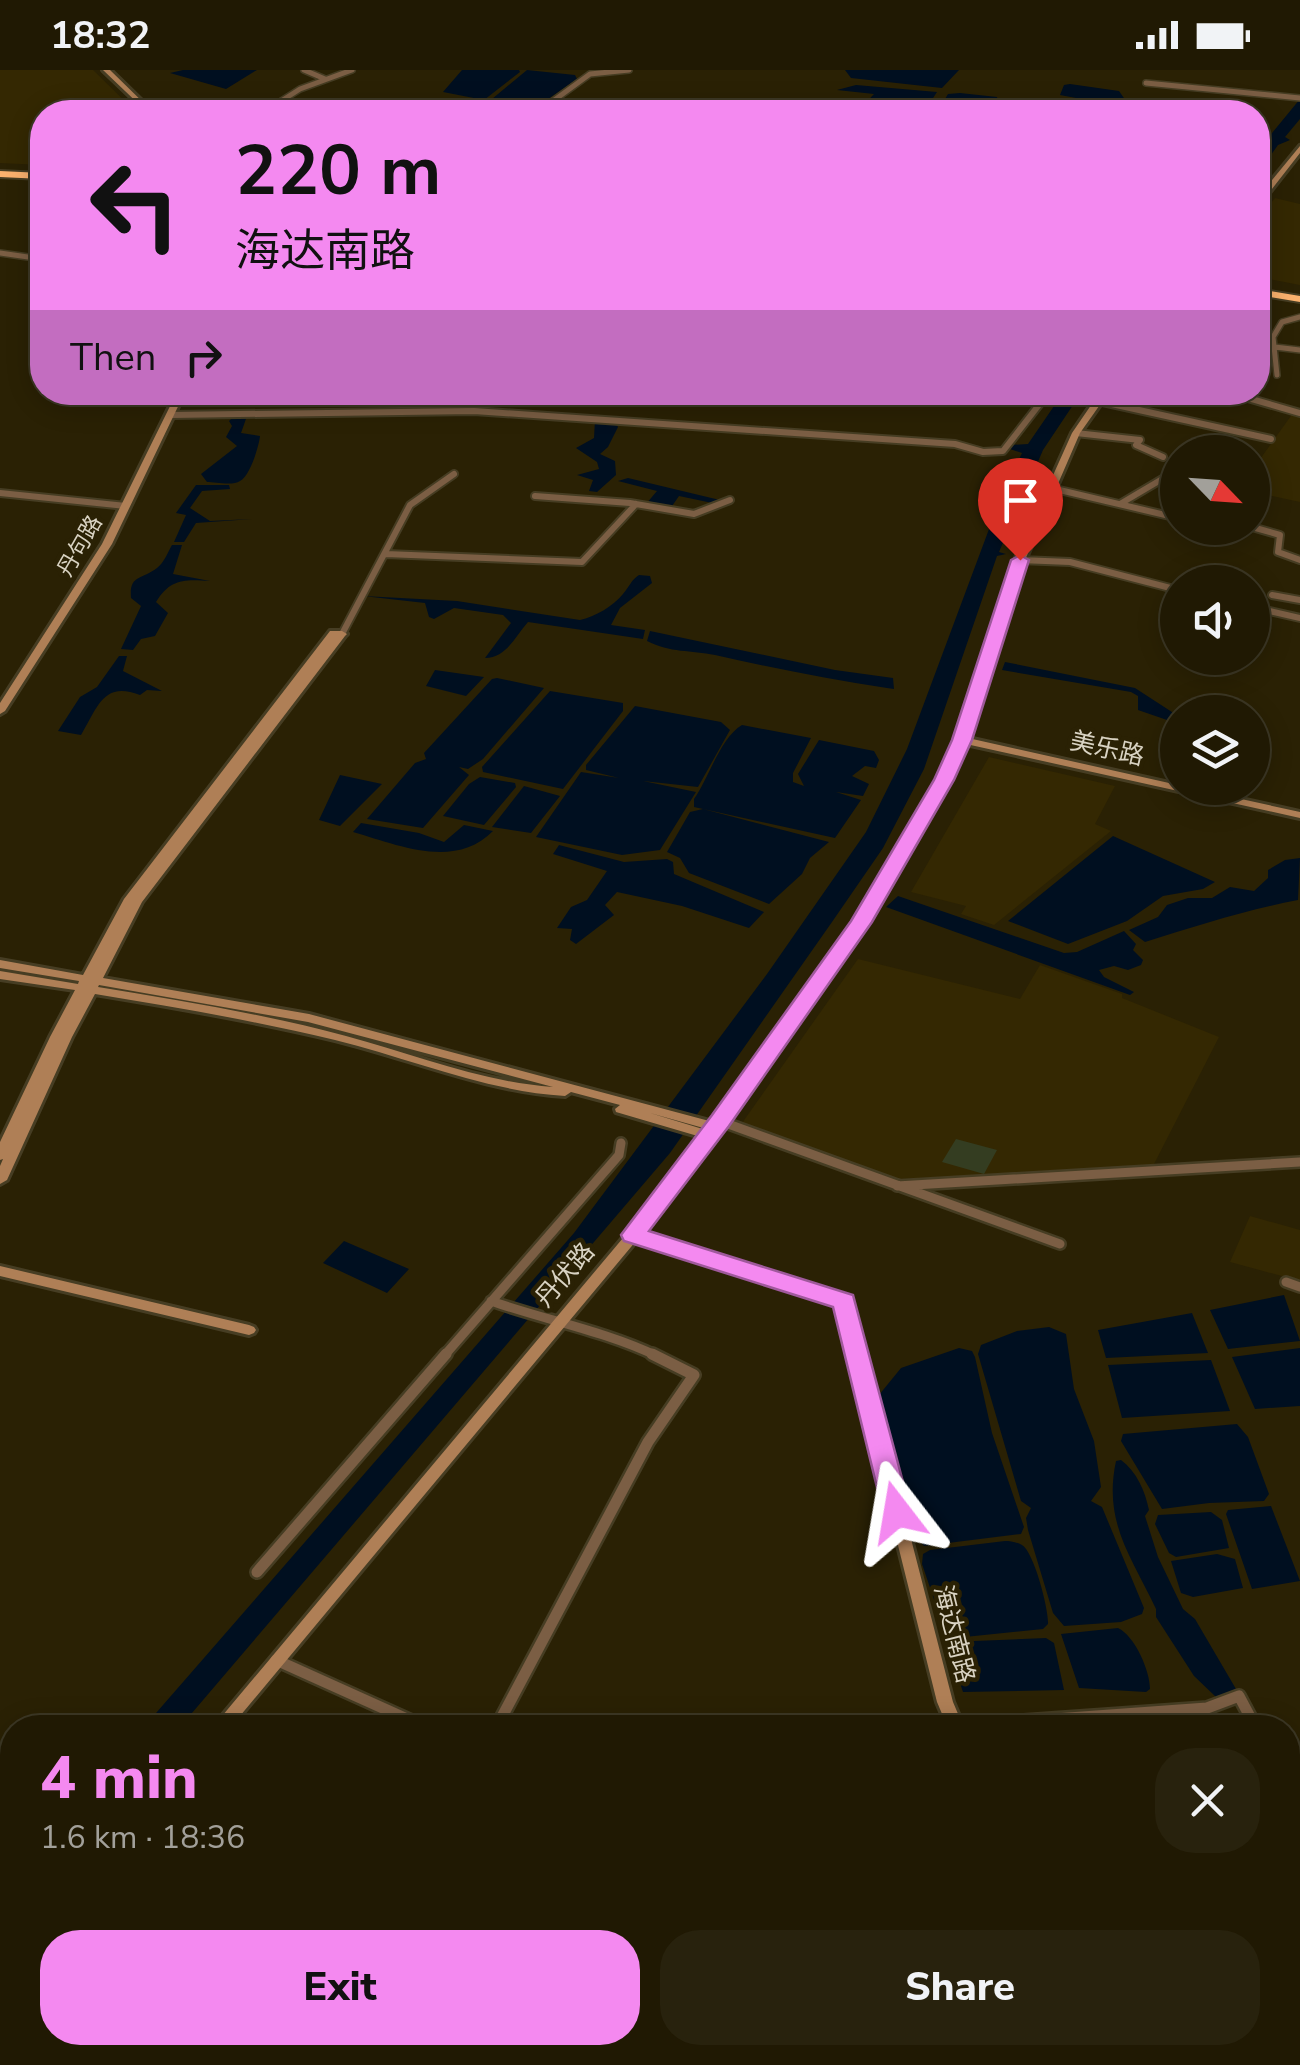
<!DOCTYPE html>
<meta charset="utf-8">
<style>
body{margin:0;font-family:"Nunito Sans","Noto Sans SC",sans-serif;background:#28220d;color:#f1f3f6;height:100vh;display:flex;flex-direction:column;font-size:38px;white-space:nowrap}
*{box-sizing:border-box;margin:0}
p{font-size:32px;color:#a2a09a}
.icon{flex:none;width:55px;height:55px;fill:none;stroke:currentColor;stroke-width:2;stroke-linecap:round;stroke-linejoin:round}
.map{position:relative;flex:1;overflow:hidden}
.drawer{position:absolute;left:0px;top:1645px;width:1300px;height:350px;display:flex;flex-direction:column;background:#201903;border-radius:40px 40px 0 0;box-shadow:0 5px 25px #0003,0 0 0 2px #3d3825}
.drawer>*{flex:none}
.hud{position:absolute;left:30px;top:30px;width:1240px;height:305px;border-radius:40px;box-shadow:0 5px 25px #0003,0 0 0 2px #3d3825;background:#f489f0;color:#111;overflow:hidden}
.needle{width:65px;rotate:115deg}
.buttons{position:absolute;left:1160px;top:365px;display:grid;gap:20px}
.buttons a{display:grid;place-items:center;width:110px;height:110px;border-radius:50%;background:#201903;box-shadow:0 5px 25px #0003,0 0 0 2px #3d3825;font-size:50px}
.pin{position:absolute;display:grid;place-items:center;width:85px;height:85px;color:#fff;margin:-102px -42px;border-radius:50% 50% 50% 0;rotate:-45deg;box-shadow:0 0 10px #0007}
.pin .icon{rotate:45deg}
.me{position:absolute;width:110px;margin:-55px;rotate:346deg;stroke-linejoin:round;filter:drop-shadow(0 0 8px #0008)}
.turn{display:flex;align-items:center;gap:35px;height:210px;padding:0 40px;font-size:45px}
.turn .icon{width:130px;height:130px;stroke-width:2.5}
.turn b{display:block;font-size:70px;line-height:85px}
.then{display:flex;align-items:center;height:95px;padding:0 40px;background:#0003;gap:20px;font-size:38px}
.round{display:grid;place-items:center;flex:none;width:105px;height:105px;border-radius:40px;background:#28220d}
.head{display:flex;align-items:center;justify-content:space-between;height:170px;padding:0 40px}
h1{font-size:60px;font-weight:800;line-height:75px;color:#f489f0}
.primary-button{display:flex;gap:20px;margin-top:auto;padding:20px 40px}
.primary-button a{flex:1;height:115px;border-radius:40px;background:#f489f0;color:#111;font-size:40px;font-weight:800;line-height:115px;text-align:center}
.primary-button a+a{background:#28220d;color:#f1f3f6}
.status{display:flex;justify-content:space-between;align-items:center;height:70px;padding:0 50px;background:#201903;direction:ltr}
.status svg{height:28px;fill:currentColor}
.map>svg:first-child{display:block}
.built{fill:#342802}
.green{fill:#343d21}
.water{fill:#000f20}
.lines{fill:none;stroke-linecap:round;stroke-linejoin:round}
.street-far3-casing{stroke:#463d23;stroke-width:8}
.street-far2-casing{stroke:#463d23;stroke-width:10}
.street-far1-casing{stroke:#463d23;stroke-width:14}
.street-casing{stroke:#463d23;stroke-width:16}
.secondary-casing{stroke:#463d23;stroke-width:6}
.primary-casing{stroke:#463d23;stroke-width:5}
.highway-casing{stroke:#463d23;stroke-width:4}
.street-far3{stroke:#7b5e44;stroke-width:5}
.street-far2{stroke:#7b5e44;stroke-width:6}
.street-far1{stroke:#7b5e44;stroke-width:9}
.street{stroke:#7b5e44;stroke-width:11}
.secondary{fill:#af7f56;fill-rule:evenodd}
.primary{fill:#d69963;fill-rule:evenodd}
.highway{fill:#fab16e;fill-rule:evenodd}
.route{fill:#f489f0;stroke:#9f599c;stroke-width:2.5}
.labels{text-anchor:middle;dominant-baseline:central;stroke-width:9;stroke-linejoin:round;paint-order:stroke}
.far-street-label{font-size:22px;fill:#d9d3c3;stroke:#2a2104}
.street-label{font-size:25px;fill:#d9d3c3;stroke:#2a2104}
</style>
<div class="status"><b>18:32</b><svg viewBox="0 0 49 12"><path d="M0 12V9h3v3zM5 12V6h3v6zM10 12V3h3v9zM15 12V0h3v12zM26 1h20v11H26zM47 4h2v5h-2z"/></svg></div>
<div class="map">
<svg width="1300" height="1995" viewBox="0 0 1300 1995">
<rect width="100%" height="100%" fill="#2a2104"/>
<path class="built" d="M0,0H93L136,42H42V95L0,93Z
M1275,128L1300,134V215L1258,207V149Z
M1293,343L1300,345V432L1253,422V399Z
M989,687L1115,716L1095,754L1111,761L994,855L961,844L966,836L911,822Z
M858,889L1020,929L1040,895L1122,924V928L1219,967L1153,1096L898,1109L742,1053Z
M1250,1146L1300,1160V1211L1230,1192Z"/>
<path class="green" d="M956,1069L997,1080L984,1104L942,1092Z"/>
<path class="water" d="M183,0H257L226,19L170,3Z
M462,0H519L520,2L484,30L443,22Z
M527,0L575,5L577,9L538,36L492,29Z
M845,0H959L942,18L851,8Z
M1070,14L1119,21L1126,31L1119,36L1060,25L1064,15Z
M856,15L937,22L924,42L861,38L874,24L837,20Z
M960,23L997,27L1000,42H936L945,35L942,34L948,24Z
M1300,29V49L1285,67L1290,70L1278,75L1258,103V80Z
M1063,323H1081L1043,380L999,482L1006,484L997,486L924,699L883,778L832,852L670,1083L180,1657L143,1658L574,1163L767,904L866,762L907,679L1001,427L1022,383L1010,379L1011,375L1028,374Z
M234,346H247L241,363L260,366C259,376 250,406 240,411C233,416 215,412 207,412L201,404L237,376L226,367L232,356L229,351Z
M595,350L615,352L618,357L608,377L600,384L615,391L616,405L597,422L589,421L593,410L577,405L599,399L597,392L576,378L594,368Z
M628,408L724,431L717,434L679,426L670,439L646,434L657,421L618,411Z
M196,415H229L230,419L202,421L190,438L210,451L252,449L196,453L184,472H174L186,445L176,443Z
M172,475H182L173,504L210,511C184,509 170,509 156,532L168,543L155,566L141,569L133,580L121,579L141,536L131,528C129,505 141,510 157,498C164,493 168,482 172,475Z
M639,505L650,506L652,513L620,538L611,555L645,560L643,569L528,552C515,566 507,588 485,588L511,553L503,545L454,538L434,549L429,547L425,533L363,526L457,531L580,550C595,547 613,536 623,524C630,516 631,510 639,505Z
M650,561L835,600L893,608L894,619L887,618C829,609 772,598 715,585C691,580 670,583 647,571Z
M119,586H127L123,601L162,621L147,620L140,625C103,611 98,637 81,665L58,661L80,627L97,617Z
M1005,592L1135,618L1175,644L1167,650L1138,640V626L1131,622L1002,600Z
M435,600L484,607L466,626L426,616Z
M497,608L544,618L483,689L468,699L459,697L469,705L423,758L367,749L415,693L426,689L424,683L492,609Z
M550,621L623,633V641L563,719L483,702L482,697Z
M635,636L721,652L730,660L698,717L643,711L696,722L660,780L622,785L536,767L581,702L619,708L586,700V695Z
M742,655L811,668L793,703V712L804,716L798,704L819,670L874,681L879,690L876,698L865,696L852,706L869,714L863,726L836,722L861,730L835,768L694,737V729C709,708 720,668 742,655Z
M340,705L382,714L340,756L319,750Z
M480,707L515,713L516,717L484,755L443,746L469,714Z
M524,716L560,726L531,763L492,757Z
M703,739L829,772L810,788L802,804L769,834L689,803L680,788L667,782L690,742Z
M361,753L419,763L444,772L464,755L493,761C455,800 398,775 353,762Z
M1113,766L1215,812L1203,819L1163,826L1127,851L1068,874L1008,851Z
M559,775L624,792L667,789L673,792L674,804L764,842L749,858L682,836L617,822L605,835L614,845L576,874L570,870L572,859L557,858L571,837L587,830L607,801L553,784Z
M1300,788L1298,830C1246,840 1196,856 1145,872L1129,860L1158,847L1167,835L1188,828H1212L1230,817L1254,821L1268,808V800L1285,790Z
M898,826L1064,883L1077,882L1124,861L1136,874L1133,880L1143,890L1141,895L1128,900L1114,896L1099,900L1104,907L1134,922L1130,925L886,837Z
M344,1171L409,1199L387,1223L323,1193Z
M1284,1225L1300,1271L1228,1279L1210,1240Z
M1192,1243L1208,1283L1106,1288L1098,1260Z
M1049,1257L1066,1264L1074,1319L1094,1371L1101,1417L1091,1431L1102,1437L1144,1538L1142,1544L1121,1552L1064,1556L1053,1543L1028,1460L1026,1448L1031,1438L1021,1431L978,1284L981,1275L1017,1261Z
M959,1278L972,1281L975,1287L992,1363L1024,1457L1021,1464L924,1476L914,1465L879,1325L901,1298Z
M1300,1278V1336L1255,1339L1232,1287Z
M1211,1290L1230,1341L1122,1348L1108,1295Z
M1237,1354L1248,1367L1269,1424L1264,1431L1209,1433L1162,1439L1121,1371L1123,1364Z
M1121,1390C1137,1402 1145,1421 1149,1440L1145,1446L1158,1487L1183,1539L1195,1549L1236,1619L1216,1627L1194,1606L1156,1547V1539C1131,1486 1103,1452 1116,1391Z
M1271,1436L1300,1511L1252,1519L1226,1444L1228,1440Z
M1211,1442L1222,1450L1229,1478L1176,1487L1169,1483L1155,1454L1158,1445Z
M1005,1471C1010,1471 1017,1472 1022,1475C1034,1482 1049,1540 1048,1554L1043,1559L955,1568L946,1565L922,1494L923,1484L930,1480Z
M1217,1484L1235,1489L1243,1518L1193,1527L1181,1523L1171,1491Z
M1118,1558C1135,1566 1150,1601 1150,1619L1146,1622L1079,1618L1061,1564Z
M1046,1568L1054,1573L1064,1620L963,1622L951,1587L950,1572Z"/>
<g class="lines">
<defs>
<path id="street-far3" d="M304,0L325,9
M1146,13L1300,28
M264,42L300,19L352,0
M538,42L590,4L629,0
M0,183L42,189
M1275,277L1300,280
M1277,305L1273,267L1282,252L1300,247"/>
<path id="street-far2" d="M1227,322L1300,343
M1098,331L1271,369
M170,345L474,341L955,374L983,382L1003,381L1049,322
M1076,363L1140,370L1136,375L1163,387
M1051,418L1178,448
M0,423L126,436
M535,426L630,433L694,444L730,430
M1120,434L1169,405
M1252,457L1280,465L1278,482L1300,490
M386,484L582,492L636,434
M1020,490L1070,492L1178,520
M1272,525L1300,530
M1252,537L1300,548
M342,564L410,435L454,404"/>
<path id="street-far1" d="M720,1051L1060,1174
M897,1116L1300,1092
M1286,1212L1300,1217
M491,1231C545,1250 605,1261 657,1286
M444,1286L619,1085L621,1073"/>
<path id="street" d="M257,1502L446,1284
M276,1590L427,1658
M955,1656L1207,1638L1239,1626L1256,1658
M496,1658L648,1372L694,1305L652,1284
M1288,1716L1300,1740"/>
<path id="secondary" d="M103,0H110L153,42H147Z
M1300,76V83L1261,133H1258V127Z
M177,322H185L112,474L5,641L0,644V633L102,474Z
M1100,322H1109L1080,363L1025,490L968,668L1178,715V718H1191L1300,742V748L966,674C925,767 866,853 808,935C754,1012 699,1088 642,1163L849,1228L953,1632L964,1658H948L937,1632L838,1234L636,1171L230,1658H212L628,1162L701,1067L616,1042L615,1039L620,1035L571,1022L565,1026C485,1021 412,989 335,970C256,951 175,937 95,924L72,967L7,1110L0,1114V1096L3,1089L0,1090V1072L50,967L75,920L0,909V901L78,914L79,911L0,898V890L83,905L124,829L330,561H342L347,564L345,566L142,832L103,908L309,944L713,1052L855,852L939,711L957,670L1015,490L1072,363ZM99,915L308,952L553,1017C481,1012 414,984 346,966C265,944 181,931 98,917ZM650,1043L707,1059L706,1060Z
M0,1196L249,1255L254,1257L256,1260L254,1263L249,1265L0,1206Z
M12,1896C13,1909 15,1922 0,1927C0,1913 0,1901 12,1896Z
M1027,1982H1045L1048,1995H1030Z"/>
<path id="primary" d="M0,1781L12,1786V1803L0,1798Z
M0,1806L12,1811V1827L0,1823Z
M436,1982H472L487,1988L490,1995H456L439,1989Z
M494,1982H530L545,1988L548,1995H514L497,1989Z"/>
<path id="highway" d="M0,101L42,103V109L0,107Z
M1258,219L1300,226V232L1258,225Z"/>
</defs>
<use href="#street-far3" class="street-far3-casing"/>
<use href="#street-far2" class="street-far2-casing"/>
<use href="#street-far1" class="street-far1-casing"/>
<use href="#street" class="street-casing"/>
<use href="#secondary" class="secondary-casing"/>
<use href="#primary" class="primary-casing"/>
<use href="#highway" class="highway-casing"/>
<use href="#street-far3" class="street-far3"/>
<use href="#street-far2" class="street-far2"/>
<use href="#street-far1" class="street-far1"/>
<use href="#street" class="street"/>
<use href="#secondary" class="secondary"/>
<use href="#primary" class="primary"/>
<use href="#highway" class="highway"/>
</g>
<path class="route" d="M1020,485L1029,490L972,670L954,710L872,852L729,1056L649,1161L853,1225L911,1442L907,1450L897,1453L887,1450L883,1442L833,1237L624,1171L621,1165L712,1045L851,851L934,710L952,670L1011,490Z"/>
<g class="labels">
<g class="far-street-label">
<text transform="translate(80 476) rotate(-60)">丹句路</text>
</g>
<g class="street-label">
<text transform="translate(1107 679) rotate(13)">美乐路</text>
<text transform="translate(565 1205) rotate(-49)">丹伏路</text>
<text transform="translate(954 1564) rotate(76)">海达南路</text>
</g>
</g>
</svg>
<div class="buttons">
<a><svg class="needle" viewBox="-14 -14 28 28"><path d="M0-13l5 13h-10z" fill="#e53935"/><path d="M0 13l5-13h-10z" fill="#a2a09a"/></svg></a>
<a><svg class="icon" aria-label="sound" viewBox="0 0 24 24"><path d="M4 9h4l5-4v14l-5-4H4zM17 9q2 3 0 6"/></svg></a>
<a><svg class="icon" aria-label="layers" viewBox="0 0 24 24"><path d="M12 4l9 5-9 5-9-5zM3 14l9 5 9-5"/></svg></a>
</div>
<div class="pin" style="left:1020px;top:490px;background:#d93025"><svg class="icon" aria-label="arrive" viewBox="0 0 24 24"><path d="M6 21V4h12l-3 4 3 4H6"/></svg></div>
<svg class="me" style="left:897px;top:1442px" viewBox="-20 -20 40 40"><path d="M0-17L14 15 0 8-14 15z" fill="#f489f0" stroke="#fff" stroke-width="4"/></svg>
<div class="hud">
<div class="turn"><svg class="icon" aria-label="left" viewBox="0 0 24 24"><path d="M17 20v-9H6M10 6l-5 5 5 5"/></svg><div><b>220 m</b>海达南路</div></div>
<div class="then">Then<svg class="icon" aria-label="right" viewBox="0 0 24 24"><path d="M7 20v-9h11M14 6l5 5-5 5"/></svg></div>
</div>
<section class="drawer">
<div class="head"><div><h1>4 min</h1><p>1.6 km · 18:36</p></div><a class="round"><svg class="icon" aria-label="close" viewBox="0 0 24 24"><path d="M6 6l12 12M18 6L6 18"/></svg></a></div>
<div class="primary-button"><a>Exit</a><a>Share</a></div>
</section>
</div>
